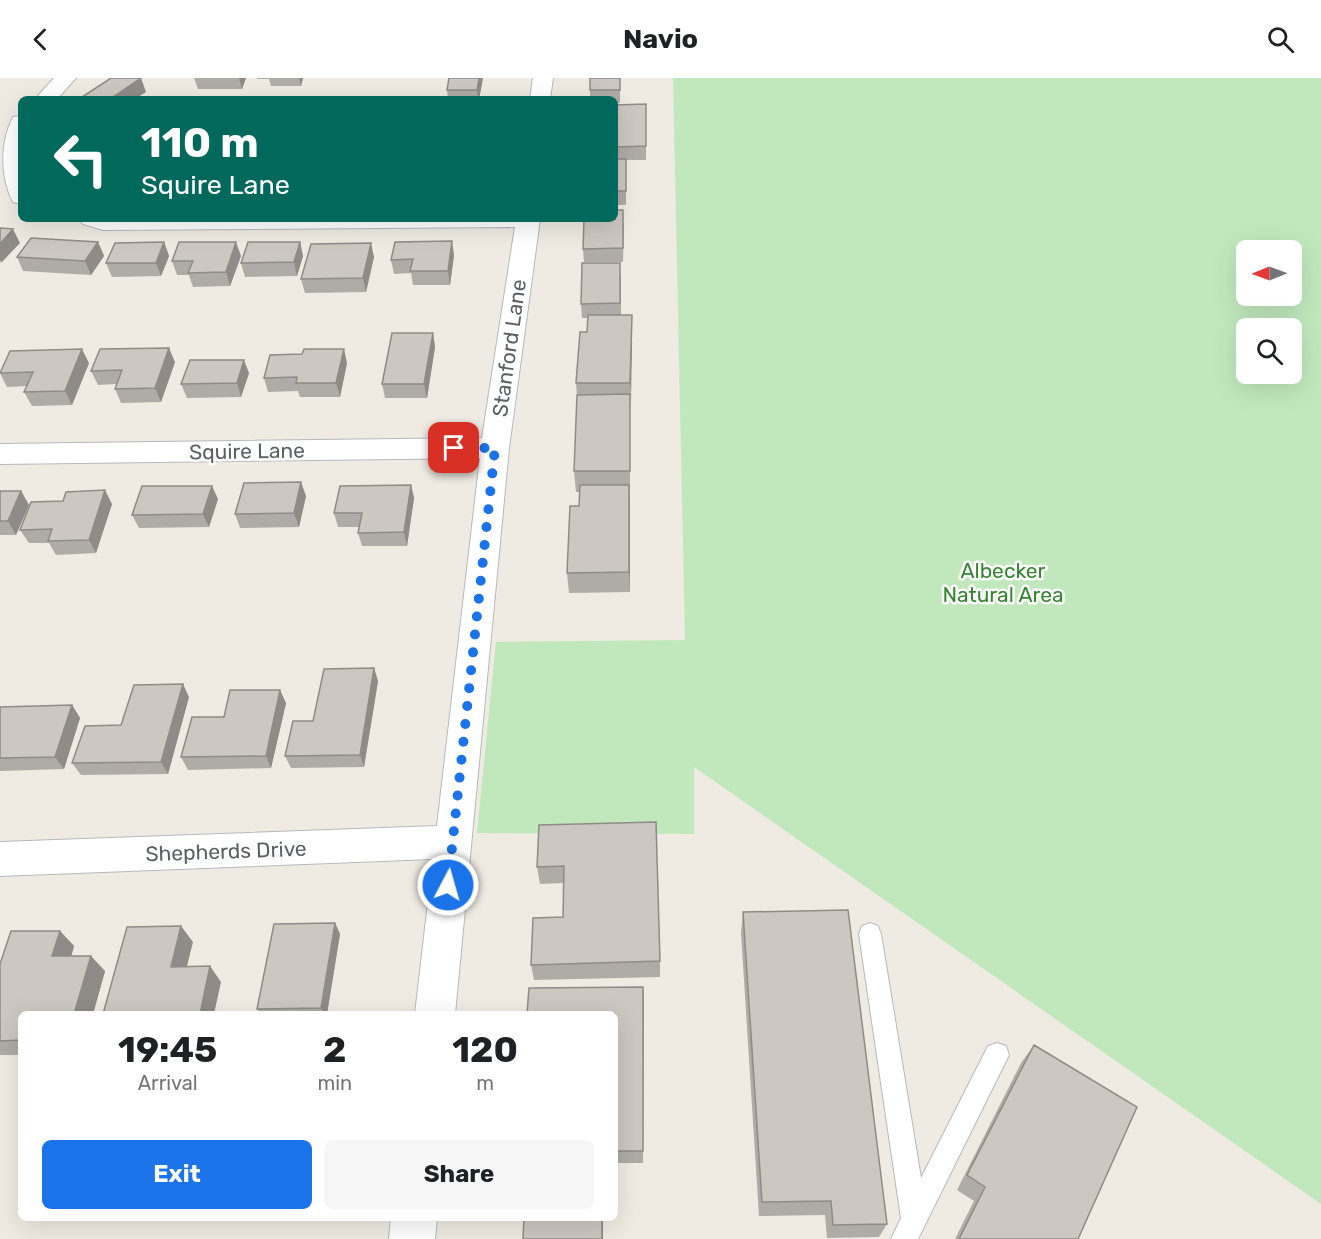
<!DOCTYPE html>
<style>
body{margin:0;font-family:Rubik,sans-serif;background:#f6f6f6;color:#202124;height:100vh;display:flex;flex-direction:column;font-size:22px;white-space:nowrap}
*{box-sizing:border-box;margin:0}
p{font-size:20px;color:#757577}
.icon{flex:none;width:33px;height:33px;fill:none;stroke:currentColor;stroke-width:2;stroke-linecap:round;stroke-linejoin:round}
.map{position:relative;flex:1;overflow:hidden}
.panel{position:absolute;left:18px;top:933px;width:600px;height:210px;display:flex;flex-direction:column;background:#fff;border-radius:9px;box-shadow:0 6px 24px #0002}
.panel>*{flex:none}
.guide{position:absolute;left:18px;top:18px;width:600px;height:126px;border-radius:9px;box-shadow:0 6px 24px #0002;background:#00695c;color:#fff;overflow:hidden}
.needle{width:39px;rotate:269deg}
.fabs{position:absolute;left:1236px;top:162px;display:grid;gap:12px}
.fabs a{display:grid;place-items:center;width:66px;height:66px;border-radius:9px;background:#fff;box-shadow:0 6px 24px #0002;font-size:30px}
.pin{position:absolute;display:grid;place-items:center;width:51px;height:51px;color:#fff;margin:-26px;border-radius:12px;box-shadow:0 3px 9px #0006}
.me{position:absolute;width:66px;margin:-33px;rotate:6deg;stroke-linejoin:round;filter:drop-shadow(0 0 4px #0008)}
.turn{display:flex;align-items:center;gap:21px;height:126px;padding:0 24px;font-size:27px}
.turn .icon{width:78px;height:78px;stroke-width:2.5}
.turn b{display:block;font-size:42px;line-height:51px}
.eta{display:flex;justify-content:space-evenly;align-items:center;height:102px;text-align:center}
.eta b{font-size:36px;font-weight:700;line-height:42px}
.button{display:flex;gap:12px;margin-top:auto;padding:12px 24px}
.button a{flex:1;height:69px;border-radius:9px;background:#1a73e8;color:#fff;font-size:24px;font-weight:700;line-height:69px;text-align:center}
.button a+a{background:#f6f6f6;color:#202124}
header{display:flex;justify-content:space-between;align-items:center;height:78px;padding:0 24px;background:#fff;font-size:27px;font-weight:700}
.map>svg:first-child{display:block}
.green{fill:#c1e8bd;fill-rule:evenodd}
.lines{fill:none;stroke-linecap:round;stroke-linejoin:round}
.service-casing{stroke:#b5b9be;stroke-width:2}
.minor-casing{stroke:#b5b9be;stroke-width:2}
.service{fill:#fff;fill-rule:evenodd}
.minor{fill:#fff;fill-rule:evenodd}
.wall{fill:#afaba6}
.shaded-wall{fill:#8f8b87}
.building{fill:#ccc7c1;stroke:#8f8b87;stroke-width:1.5}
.route{stroke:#1a73e8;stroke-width:10;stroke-dasharray:0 18}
.labels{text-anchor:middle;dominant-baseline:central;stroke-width:5;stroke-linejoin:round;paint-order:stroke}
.street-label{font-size:21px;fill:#5b6064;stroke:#fff}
.park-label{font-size:21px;fill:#34872f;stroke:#fff}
</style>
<header><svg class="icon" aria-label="back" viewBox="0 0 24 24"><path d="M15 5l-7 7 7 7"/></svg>Navio<svg class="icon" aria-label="search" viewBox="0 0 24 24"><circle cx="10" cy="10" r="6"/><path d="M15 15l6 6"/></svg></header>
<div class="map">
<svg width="1321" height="1161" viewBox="0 0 1321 1161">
<rect width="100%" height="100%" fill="#efebe2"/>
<path class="green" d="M673,0H1321V1126L694,689V756L477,755L496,564L685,562ZM1246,172H1292V218H1246ZM1246,250H1292V296H1246Z"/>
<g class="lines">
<defs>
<path id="service" d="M870,845L878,848L881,856L921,1100L988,968L997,965L1006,968L1009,977L918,1161H891L901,1140L859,856L862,848Z"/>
<path id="minor" d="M54,0H76L57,21H35Z
M533,0H553L550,21H530Z
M21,38V126L13,124C0,99 0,64 13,39Z
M79,141H540L509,370L455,936H415L433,781L0,798V764L437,748L480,380L0,386V366L482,360L515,149L103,152L83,146Z
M391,1140H437L435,1161H389Z"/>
</defs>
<use href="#service" class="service-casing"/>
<use href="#minor" class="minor-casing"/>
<use href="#service" class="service"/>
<use href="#minor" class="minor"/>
</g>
<path class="wall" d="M194,0H246L242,11H198Z
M257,0H303L301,8H271L269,1H257Z
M483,0L479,21H448L447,12Z
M620,0V25H615V21H590V12Z
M646,26V82H626V127H615V27Z
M624,146L623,184H584L583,171Z
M98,164L104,178L91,197L23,193L17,179Z
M164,164L169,178L161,198L112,199L106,185Z
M300,164L303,178L297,198L245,199L241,185Z
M454,177L450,207H413L411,195L394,196L391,182Z
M241,178L230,208L193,209L189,197H177L172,183Z
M374,179L366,214L305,215L301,201Z
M621,198V237L632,257L630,325V514L569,515L567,495L579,428V414H576L574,393L577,318L576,305L587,254L588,240H582L581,226Z
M433,255L435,269L427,320H385L382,306Z
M175,284L161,324L121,325L115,311L116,306L98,307L91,293Z
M89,285L72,327L32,328L24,314L27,308L7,309L0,295Z
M347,285L340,319H300L298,313L268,314L264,300Z
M249,295L241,319L187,320L181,306Z
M411,407L414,420L407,468H362L358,455L360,449H338L334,435Z
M0,413H21L29,427L16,457H0Z
M306,418L299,449L240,450L235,436Z
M218,421L209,449L139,450L132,437Z
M112,426L96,475L56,477L49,465H29L20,452Z
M374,590L378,603L364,689L291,690L285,678L313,643Z
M189,619L168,696L81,697L72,685L121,647Z
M286,625L271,690L188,692L181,679L224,639Z
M72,627L80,640L64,691L0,693V629Z
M539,747L660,883V899L534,902L531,887L563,839V805L540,806L537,789Z
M743,834L887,1146L879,1159L827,1160L825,1137L759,1138L741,855Z
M335,845L340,856L327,936H261L257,931Z
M60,853L74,868L71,878L105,893L93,936H21V977H0V886Z
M643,909V1085H615V936Z
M1034,967L1078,1161H955L974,1123L957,1112L1021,985Z"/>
<path class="shaded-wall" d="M141,0L146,14L135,21H110Z
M239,0H246L242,11Z
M299,0H303L301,8Z
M479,0H483L479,21H478L477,12Z
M13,151L20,165L1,185L0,182V166Z
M452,163L454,177L450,207L448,193Z
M98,164L104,178L91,197L85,183Z
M164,164L169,178L161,198L156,185Z
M236,164L241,178L230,208L226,194Z
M300,164L303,178L297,198L294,184Z
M371,165L374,179L366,214L363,200Z
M632,237V257L631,325L630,305Z
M433,255L435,269L427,320L424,306Z
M169,270L175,284L161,324L155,310Z
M82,271L89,285L72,327L65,313Z
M344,271L347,285L340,319L336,305Z
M244,282L249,295L241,319L237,305Z
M301,404L306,418L299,449L294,435Z
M411,407L414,420L407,468L404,454Z
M629,407L630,427V514L629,494Z
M212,408L218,421L209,449L203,436Z
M105,412L112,426L96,475L89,462Z
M21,413L29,427L16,457L8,443Z
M374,590L378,603L364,689L360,677Z
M183,606L189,619L168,696L161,684Z
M280,612L286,625L271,690L266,678Z
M72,627L80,640L64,691L55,679Z
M335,845L340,856L327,936H325L321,930Z
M181,848L193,864L183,904L171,889Z
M60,853L74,868L67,894L52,878Z
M91,878L105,893L93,936H74Z
M210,888L221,904L214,936H200Z
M643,909L644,924L643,1085Z
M602,1140L603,1146V1161H602Z"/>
<path class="building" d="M111,0H141L110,21H79Z
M449,0H479L477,12H447Z
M590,0H620V12H590Z
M646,26V68L615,69V27Z
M615,81H626V113H615Z
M615,132H623V170L583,171L584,141H615Z
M0,150L13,151L0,166Z
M31,160L98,164L85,183L17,179Z
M452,163L448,193H410L413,181L391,182L395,164Z
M164,164L156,185H106L115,165Z
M179,164H236L226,194L188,195L193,183H172Z
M248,164H300L294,184L241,185Z
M371,165L363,200L301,201L311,166Z
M582,185H620V225L581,226Z
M588,237H632L630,305H576L580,254H587Z
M392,255H433L424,306H382Z
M169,270L155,310L115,311L122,292L91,293L100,271Z
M82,271L65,313L24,314L33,294L0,295L10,273Z
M304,271H344L336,305H296L297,299L264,300L270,277L302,276Z
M190,282H244L237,305L181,306Z
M630,316V393H574L577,317Z
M301,404L294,435L235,436L244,405Z
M411,407L404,454L358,455L362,435H334L340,408Z
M580,407H629V494L567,495L570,428H579Z
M142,408H212L203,436L132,437Z
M105,412L89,462L48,463L52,451L20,452L31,424L63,423L66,414Z
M0,413H21L8,443H0Z
M374,590L360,677L285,678L293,643H313L324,591Z
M183,606L161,684L72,685L85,648L121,647L134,607Z
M230,612H280L266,678L181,679L192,639H224Z
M72,627L55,679L0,680V629Z
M656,744L660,883L531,887L533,840L563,839L564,788L537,789L539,747Z
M848,832L887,1146L833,1147L831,1123L762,1124L743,834Z
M335,845L321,930L257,931L274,846Z
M181,848L171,889L210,888L200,936H103L127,849Z
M11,853H60L52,878H91L74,936H21V962L0,963V886Z
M643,909V1073H615V936H527L529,910Z
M1034,967L1137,1029L1078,1161H959L985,1109L967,1097Z
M524,1140H602V1161H523Z"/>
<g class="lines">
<path class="route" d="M448,807L495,370H454"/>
</g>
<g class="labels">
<g class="street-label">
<text transform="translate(509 270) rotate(-82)">Stanford Lane</text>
<text transform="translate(247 373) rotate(-1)">Squire Lane</text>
<text transform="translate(226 773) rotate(-2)">Shepherds Drive</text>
</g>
<g class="park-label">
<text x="1003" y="492">Albecker<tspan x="1003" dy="24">Natural Area</tspan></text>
</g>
</g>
</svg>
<div class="fabs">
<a><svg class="needle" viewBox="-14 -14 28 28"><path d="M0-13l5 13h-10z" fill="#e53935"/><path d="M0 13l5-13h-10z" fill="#757577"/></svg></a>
<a><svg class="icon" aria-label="search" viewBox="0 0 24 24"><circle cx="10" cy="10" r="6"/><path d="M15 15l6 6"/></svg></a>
</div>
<div class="pin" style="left:454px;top:370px;background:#d93025"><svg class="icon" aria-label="arrive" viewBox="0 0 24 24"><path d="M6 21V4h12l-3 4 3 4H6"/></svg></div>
<svg class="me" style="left:448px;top:807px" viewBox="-20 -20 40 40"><circle r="17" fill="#1a73e8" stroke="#fff" stroke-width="3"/><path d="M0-11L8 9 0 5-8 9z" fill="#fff"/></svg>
<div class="guide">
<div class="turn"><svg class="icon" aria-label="left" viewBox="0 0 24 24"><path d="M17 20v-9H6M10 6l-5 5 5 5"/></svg><div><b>110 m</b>Squire Lane</div></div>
</div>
<section class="panel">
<div class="eta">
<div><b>19:45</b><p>Arrival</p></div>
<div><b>2</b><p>min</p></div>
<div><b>120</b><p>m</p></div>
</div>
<div class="button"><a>Exit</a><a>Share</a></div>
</section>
</div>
